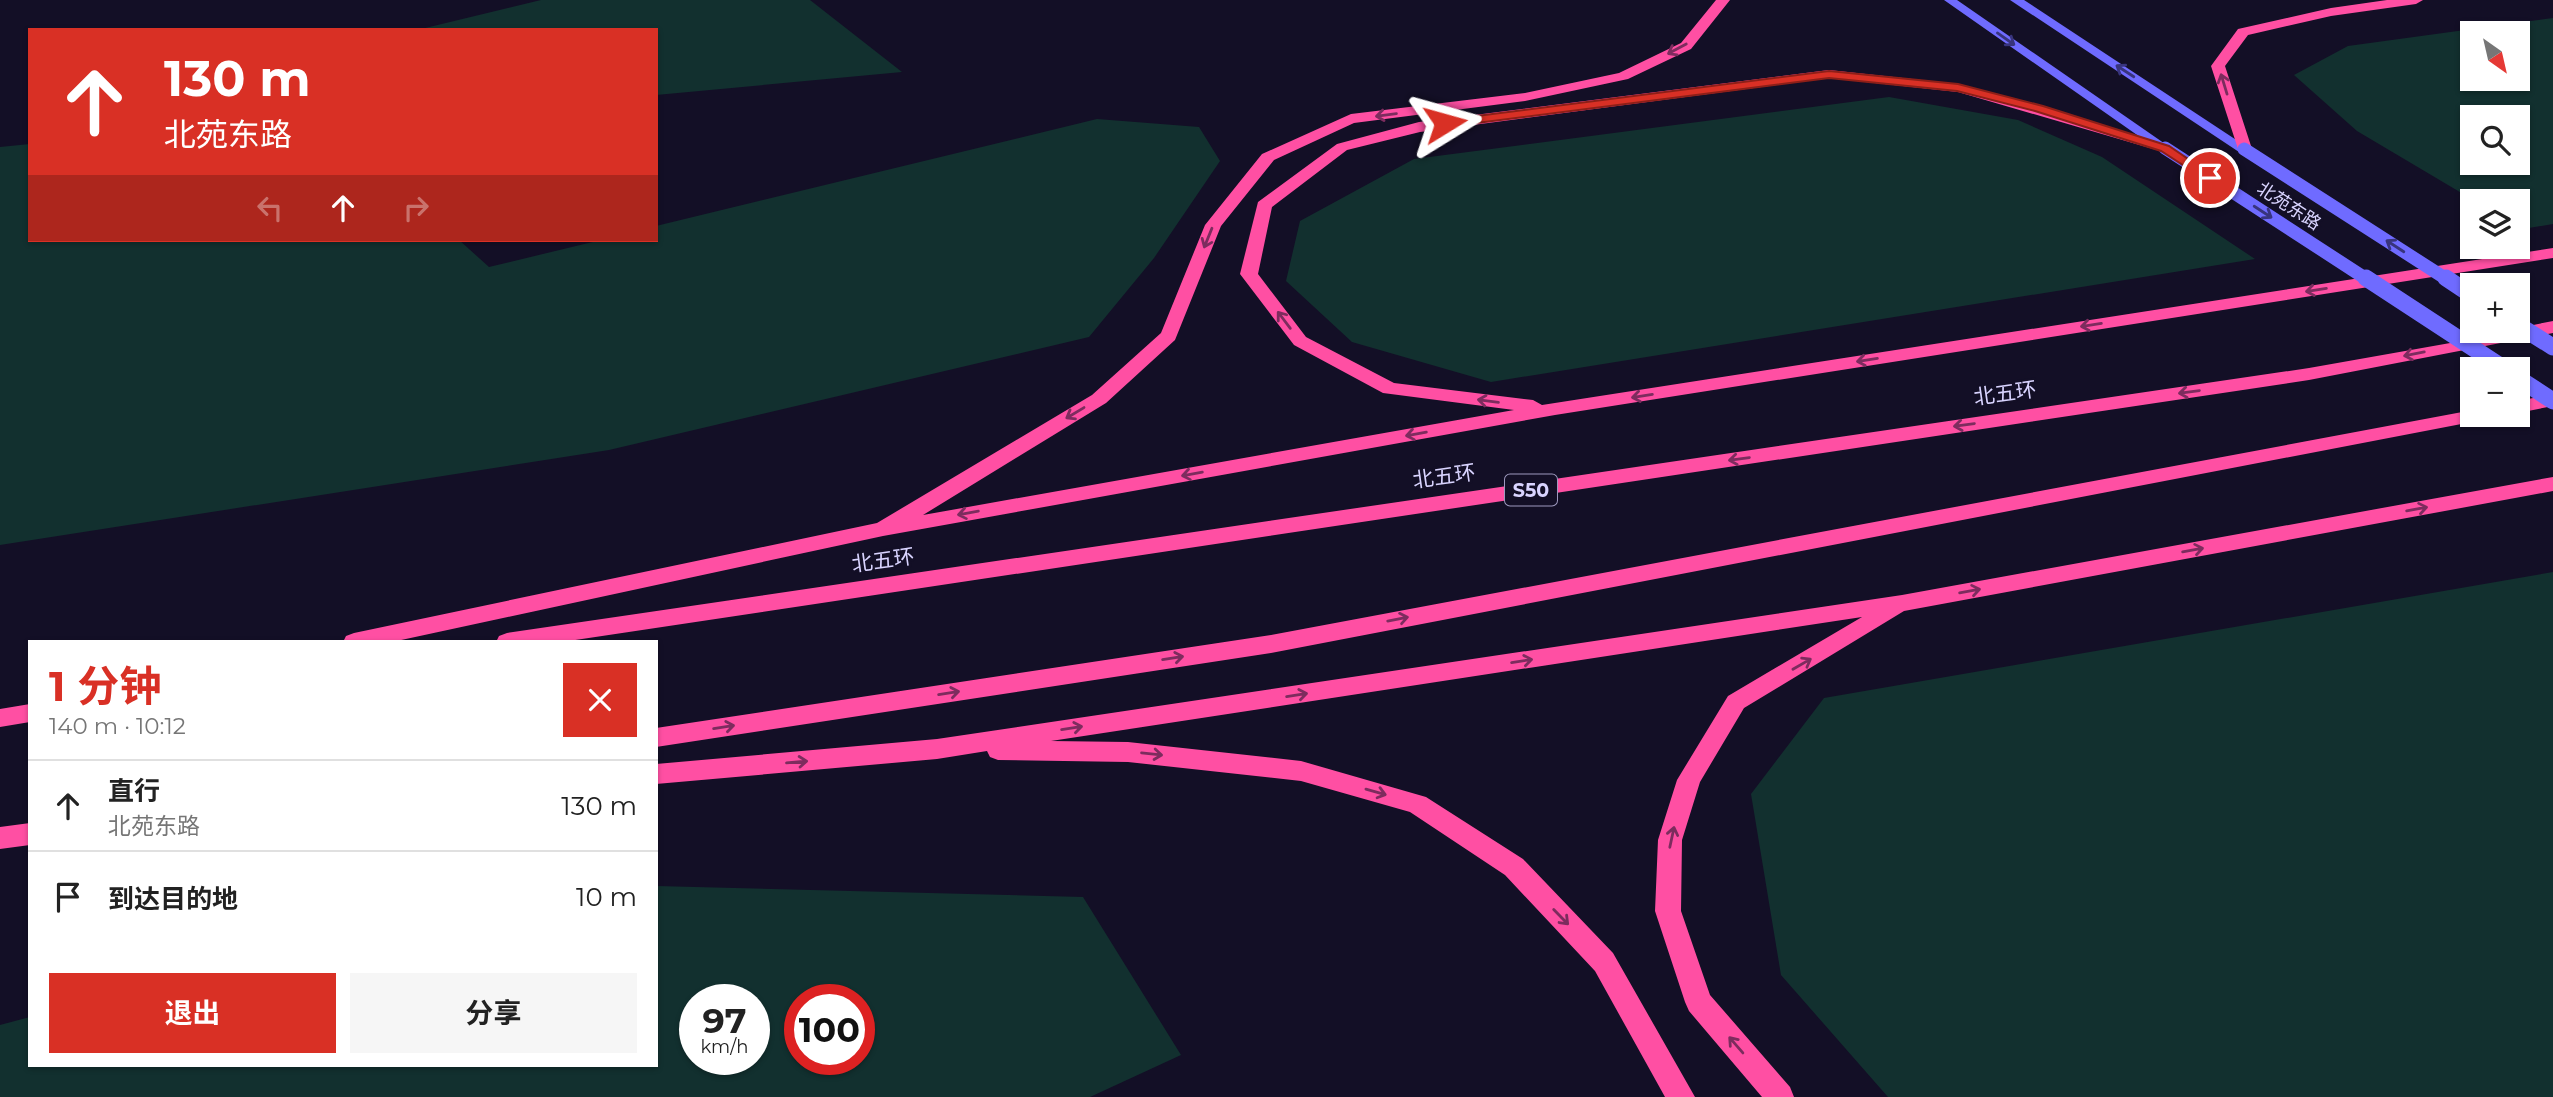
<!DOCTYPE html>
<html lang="zh">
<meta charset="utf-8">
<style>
body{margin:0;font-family:Montserrat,"Noto Sans SC",sans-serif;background:#f6f6f6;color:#222;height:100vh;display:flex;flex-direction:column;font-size:26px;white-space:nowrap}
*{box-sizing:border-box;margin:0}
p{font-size:23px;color:#767676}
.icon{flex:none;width:38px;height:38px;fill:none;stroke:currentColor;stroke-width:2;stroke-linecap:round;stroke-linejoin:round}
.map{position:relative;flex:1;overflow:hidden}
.sheet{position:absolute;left:28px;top:640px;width:630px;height:427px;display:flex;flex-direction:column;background:#fff;border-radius:0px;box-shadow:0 2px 5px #0004}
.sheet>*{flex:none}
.top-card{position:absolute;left:28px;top:28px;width:630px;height:214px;border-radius:0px;box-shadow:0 2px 5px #0004;background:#d93025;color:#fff;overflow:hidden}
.needle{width:46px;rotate:146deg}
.controls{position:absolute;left:2460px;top:21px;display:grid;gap:14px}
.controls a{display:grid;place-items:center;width:70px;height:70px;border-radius:0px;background:#fff;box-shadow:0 2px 5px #0004;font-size:35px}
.speed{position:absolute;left:679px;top:984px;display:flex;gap:14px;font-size:35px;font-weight:700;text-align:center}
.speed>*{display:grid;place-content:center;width:91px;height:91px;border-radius:50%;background:#fff;box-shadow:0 2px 5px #0004;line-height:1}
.speed small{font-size:18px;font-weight:400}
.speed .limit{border:10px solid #d22;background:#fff;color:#111}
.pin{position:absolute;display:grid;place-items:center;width:60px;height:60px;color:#fff;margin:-30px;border:4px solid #fff;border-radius:50%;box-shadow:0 2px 7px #0007}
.me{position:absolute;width:77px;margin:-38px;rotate:82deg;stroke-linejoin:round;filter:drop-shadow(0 0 5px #0008)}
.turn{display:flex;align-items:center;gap:24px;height:147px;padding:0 21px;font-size:32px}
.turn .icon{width:91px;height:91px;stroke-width:2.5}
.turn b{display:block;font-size:49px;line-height:60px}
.lanes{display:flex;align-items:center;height:66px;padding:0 21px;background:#0003;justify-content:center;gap:35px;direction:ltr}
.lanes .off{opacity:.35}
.round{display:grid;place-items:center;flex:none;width:74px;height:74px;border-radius:0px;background:#f6f6f6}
.overview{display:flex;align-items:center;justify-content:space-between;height:119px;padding:0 21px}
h1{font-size:42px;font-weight:700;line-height:52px;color:#d93025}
.action{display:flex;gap:14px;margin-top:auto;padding:14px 21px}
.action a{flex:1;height:80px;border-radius:0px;background:#d93025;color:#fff;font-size:28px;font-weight:700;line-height:80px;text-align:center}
.action a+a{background:#f6f6f6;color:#222}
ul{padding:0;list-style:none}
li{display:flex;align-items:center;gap:21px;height:91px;padding:0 21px;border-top:2px solid #e0e0e0}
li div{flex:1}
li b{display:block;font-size:26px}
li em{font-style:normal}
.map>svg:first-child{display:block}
.green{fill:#12302f;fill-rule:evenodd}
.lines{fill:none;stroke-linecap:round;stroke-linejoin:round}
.secondary{fill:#6f6bff;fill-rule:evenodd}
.highway{fill:#ff4fa3;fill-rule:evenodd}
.secondary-bridge-far1{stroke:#6f6bff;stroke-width:13}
.secondary-bridge{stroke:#6f6bff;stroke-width:17}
.oneway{stroke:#38347d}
.oneway2{stroke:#7d2c5e}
.route{fill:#d93025;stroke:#8d1f18;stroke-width:2}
.labels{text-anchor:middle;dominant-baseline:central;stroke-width:5;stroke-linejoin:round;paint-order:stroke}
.far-street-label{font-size:18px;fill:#d9d4ff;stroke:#130f26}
.shield{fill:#130f26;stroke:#9e99be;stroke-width:2}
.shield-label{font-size:19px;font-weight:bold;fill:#d9d4ff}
.street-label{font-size:21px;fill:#d9d4ff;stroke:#130f26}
</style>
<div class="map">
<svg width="2553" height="1097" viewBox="0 0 2553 1097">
<rect width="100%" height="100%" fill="#130f26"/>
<path class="green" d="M541,0H810L902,72L656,95V30H417Z
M2553,18V224L2523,229L2518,227V201H2475L2357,131L2294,75L2348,46ZM2518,33V79H2473V33ZM2473,117H2518V163H2473Z
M1889,97L2018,120L2102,157L2255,259L1491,382L1352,342L1286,281L1300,221L1414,159Z
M1097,119L1199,127L1220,161L1154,258L1089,337L609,450L0,545V147L30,144V240H459L489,267L601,240H656V226Z
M2553,572V1097H1888L1781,975L1751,794L1824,698Z
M656,886L1083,897L1181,1055L1090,1097H0V1025L30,1017V1066H656ZM695,999H754V1059H695ZM800,999H859V1059H800Z"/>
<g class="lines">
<path class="secondary" d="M1944,0H1957L2171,148L2165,152L2160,151Z
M2010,0H2024L2250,149L2244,153L2239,152Z"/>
<path class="highway" d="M1716,0H1730L1691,49L1628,79L1525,101L1354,123L1274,160L1221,226L1175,340L1106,403L923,515L1514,410L1383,393L1294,345L1240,274L1258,202L1337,144L1419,122L1829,70L1958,84L2044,106L2173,148L2170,151H2160L1958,92L1829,78L1420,132L1347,150L1272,207L1258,274L1306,337L1394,383L1533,400L1542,405L2553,248V258L1555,415L883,536L392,642H343L346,636L354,633L877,523L1092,395L1161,333L1205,225L1262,154L1351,114L1525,93L1619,73L1681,43Z
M2387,0H2423L2416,4L2331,16L2248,35L2225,66L2252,149L2249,152H2239L2211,66L2238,29L2331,8Z
M2553,321V333L2309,380L562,642H496L499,636L507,633L2309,368L2518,331V328Z
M2553,394V406L2518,413V401Z
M2473,410V415H2487L2477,421L1271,653L656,747V728L1271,635Z
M2553,477V491L1904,611L1744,708L1700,782L1682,840L1681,911L1710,995L1790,1087L1794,1097H1762L1689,1011L1685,1002L1655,911L1658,840L1677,780L1728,696L1862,617L1051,741L1128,742L1301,761L1426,797L1523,859L1613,953L1695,1097H1665L1595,971L1505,875L1410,812L1301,781L1128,762L998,760L990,757L987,751L937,759L656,784V764L937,739L1902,595Z
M30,704V722L0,727V709Z
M30,823V845L0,849V827Z"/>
<path class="secondary-bridge-far1" d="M2165,148L2368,280
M2244,149L2448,280"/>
<path class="secondary-bridge" d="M2366,278L2505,369
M2446,278L2473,296
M2518,325L2553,347
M2518,378L2553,401"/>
</g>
<defs><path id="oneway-shaft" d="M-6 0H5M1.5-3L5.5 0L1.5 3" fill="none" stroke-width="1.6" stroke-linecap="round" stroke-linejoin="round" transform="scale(1.75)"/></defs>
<g class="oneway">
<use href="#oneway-shaft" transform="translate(2006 39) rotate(35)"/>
<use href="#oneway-shaft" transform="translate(2125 71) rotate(-147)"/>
<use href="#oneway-shaft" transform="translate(2263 212) rotate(33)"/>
<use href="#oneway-shaft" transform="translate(2395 246) rotate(-147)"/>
</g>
<g class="oneway2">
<use href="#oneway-shaft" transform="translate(1677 49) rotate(152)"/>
<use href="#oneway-shaft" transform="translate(2224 84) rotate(-107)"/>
<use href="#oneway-shaft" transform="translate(1386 115) rotate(173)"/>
<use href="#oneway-shaft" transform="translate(1208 238) rotate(112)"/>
<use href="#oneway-shaft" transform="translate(2316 290) rotate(171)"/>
<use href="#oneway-shaft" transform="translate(1284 320) rotate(-127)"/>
<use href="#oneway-shaft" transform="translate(2091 325) rotate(171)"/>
<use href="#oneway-shaft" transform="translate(2414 354) rotate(169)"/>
<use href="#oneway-shaft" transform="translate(1867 360) rotate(171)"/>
<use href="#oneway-shaft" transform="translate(2189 392) rotate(172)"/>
<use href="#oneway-shaft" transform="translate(1642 396) rotate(171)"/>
<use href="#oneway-shaft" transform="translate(1488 401) rotate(-173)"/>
<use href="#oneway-shaft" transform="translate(1075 413) rotate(149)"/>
<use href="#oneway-shaft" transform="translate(1964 425) rotate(172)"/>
<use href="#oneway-shaft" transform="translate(1416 434) rotate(170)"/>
<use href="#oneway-shaft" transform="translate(1739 459) rotate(172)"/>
<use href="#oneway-shaft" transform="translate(1192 474) rotate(170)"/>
<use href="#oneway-shaft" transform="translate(2417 509) rotate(-10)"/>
<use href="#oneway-shaft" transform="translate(968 513) rotate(170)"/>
<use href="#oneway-shaft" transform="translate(2193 550) rotate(-10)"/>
<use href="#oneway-shaft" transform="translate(1970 591) rotate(-10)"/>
<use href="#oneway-shaft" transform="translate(1398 619) rotate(-11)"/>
<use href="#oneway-shaft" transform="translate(1173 658) rotate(-9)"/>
<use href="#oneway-shaft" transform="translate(1522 661) rotate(-9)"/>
<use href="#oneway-shaft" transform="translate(1802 664) rotate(-30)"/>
<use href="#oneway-shaft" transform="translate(949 693) rotate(-9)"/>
<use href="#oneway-shaft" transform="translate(1297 695) rotate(-9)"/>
<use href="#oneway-shaft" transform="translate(724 727) rotate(-9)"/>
<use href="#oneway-shaft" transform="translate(1072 728) rotate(-9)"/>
<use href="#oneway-shaft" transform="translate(1152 754) rotate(6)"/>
<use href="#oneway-shaft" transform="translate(797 762) rotate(-5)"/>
<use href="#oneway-shaft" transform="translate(1376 792) rotate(16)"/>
<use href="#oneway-shaft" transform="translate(1672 837) rotate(-78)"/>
<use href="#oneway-shaft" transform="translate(1561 917) rotate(46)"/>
<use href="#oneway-shaft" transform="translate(1736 1045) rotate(-131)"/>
</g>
<path class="route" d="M1829,71L1958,84L2043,106L2169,146L2216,178L2206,180L2161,151L2035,111L1957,91L1829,78L1445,127L1440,123L1445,120Z"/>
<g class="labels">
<g class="far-street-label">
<text transform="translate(2289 206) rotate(33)">北苑东路</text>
</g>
<rect class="shield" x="1505" y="474.5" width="52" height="31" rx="5"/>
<g class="shield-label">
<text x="1531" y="490">S50</text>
</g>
<g class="street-label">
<text transform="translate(2005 393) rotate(-8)">北五环</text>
<text transform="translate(1444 476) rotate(-8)">北五环</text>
<text transform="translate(883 560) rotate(-8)">北五环</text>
</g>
</g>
</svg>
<div class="controls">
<a><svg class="needle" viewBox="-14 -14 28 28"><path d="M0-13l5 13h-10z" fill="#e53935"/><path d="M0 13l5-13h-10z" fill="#767676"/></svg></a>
<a><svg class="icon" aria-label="search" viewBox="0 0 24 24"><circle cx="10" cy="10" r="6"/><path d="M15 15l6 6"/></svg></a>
<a><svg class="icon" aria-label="layers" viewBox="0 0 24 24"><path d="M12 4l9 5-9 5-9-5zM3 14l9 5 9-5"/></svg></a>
<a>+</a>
<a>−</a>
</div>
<div class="speed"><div>97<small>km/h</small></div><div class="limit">100</div></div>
<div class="pin" style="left:2210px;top:178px;background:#d93025"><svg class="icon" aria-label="arrive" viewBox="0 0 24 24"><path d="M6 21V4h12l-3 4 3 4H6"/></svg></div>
<svg class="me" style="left:1445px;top:123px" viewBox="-20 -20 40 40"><path d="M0-17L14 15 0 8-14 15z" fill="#d93025" stroke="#fff" stroke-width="4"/></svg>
<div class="top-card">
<div class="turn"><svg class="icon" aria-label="ahead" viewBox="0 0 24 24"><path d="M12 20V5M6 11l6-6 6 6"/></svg><div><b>130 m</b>北苑东路</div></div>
<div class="lanes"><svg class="icon off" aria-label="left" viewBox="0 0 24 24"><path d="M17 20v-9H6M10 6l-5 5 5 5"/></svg><svg class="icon" aria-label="ahead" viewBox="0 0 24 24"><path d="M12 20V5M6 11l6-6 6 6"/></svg><svg class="icon off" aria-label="right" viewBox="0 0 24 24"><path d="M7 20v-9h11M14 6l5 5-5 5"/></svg></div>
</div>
<section class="sheet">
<div class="overview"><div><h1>1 分钟</h1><p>140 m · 10:12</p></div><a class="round" style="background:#d93025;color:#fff"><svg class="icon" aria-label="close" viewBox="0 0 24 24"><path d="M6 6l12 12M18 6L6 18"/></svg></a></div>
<ul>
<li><svg class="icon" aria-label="ahead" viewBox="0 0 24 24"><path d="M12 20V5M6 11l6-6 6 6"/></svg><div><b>直行</b><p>北苑东路</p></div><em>130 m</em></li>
<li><svg class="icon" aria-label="arrive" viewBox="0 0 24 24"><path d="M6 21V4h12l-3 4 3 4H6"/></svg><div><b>到达目的地</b></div><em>10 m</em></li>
</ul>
<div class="action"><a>退出</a><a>分享</a></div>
</section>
</div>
